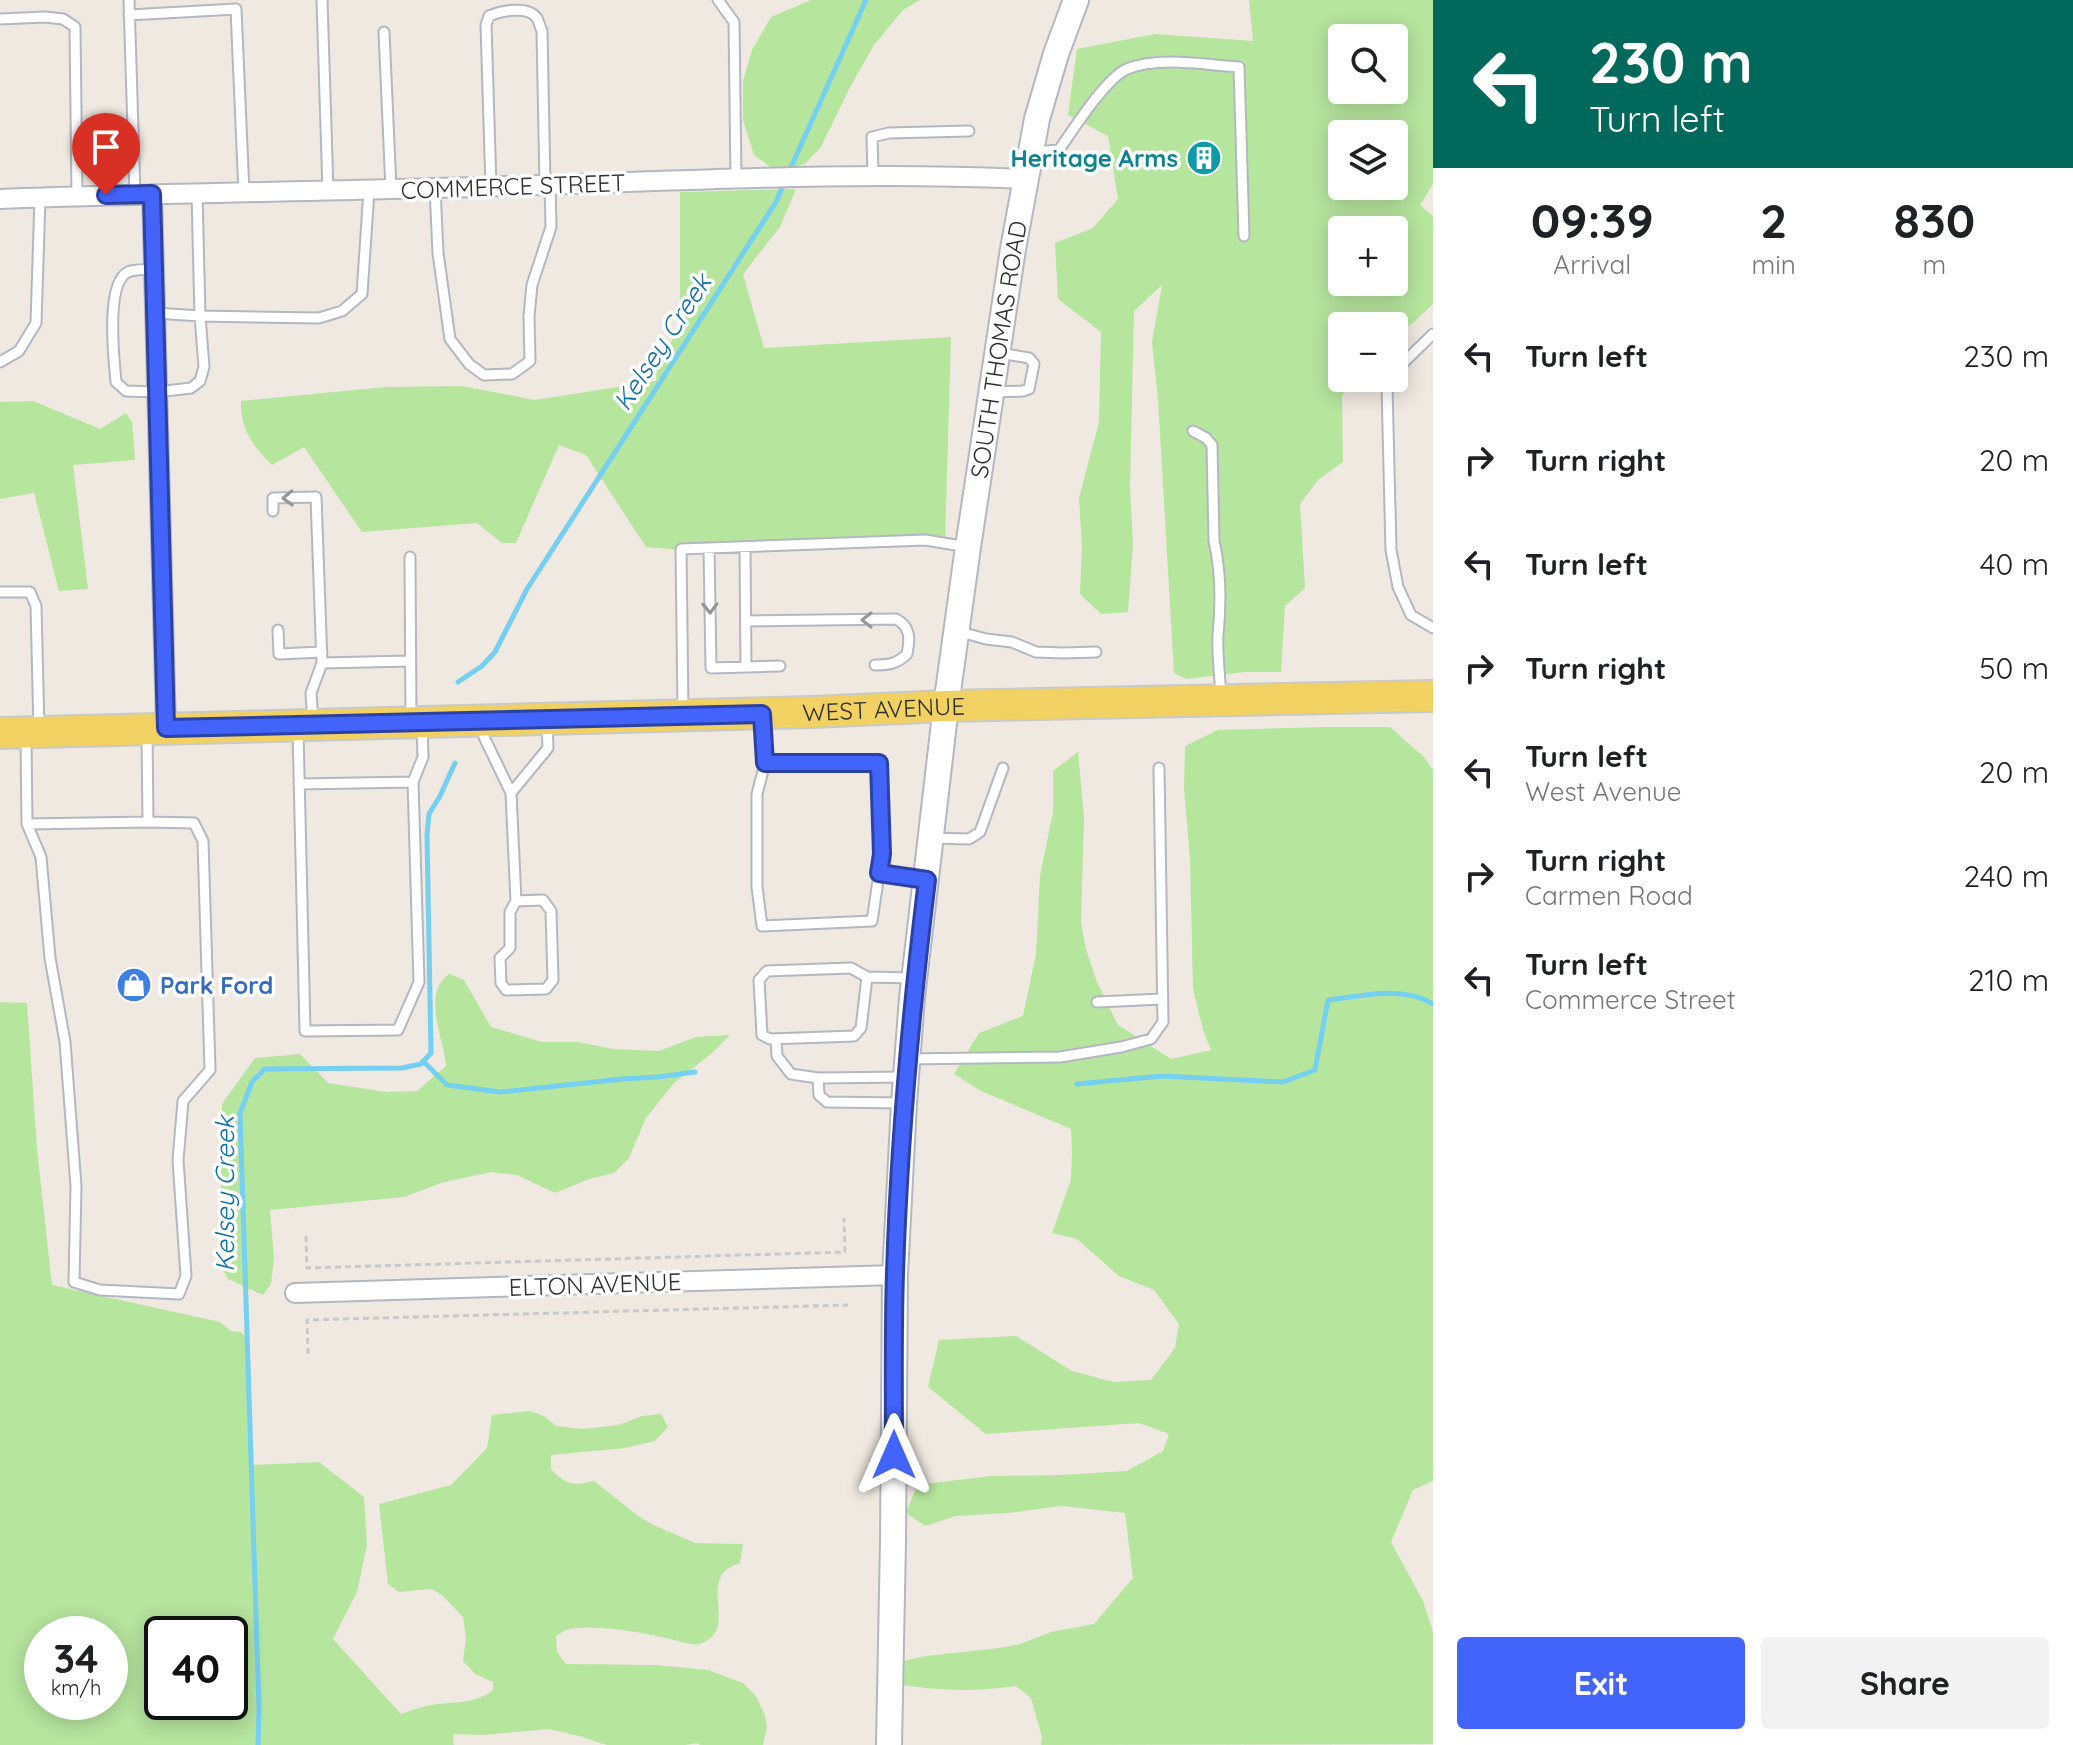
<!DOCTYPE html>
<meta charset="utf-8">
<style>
body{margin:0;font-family:Quicksand,sans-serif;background:#f2f2f2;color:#202124;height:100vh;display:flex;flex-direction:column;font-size:30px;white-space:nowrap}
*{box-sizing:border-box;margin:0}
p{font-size:26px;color:#757577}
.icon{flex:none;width:44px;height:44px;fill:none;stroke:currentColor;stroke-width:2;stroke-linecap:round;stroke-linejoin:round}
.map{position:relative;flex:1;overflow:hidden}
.panel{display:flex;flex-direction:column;background:#fff;width:640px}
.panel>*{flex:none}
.guide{background:#00695c;color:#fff;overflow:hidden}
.controls{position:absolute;left:1328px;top:24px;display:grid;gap:16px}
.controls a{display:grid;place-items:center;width:80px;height:80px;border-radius:8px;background:#fff;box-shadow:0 4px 20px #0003;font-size:40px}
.speed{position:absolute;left:24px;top:1616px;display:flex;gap:16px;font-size:40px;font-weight:700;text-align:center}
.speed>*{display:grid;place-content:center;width:104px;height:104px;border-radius:50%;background:#fff;box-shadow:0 4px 20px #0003;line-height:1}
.speed small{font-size:20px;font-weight:400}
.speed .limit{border:4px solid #111;border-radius:12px;background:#fff;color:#111}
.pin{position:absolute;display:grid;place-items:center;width:68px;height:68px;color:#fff;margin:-82px -34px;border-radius:50% 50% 50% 0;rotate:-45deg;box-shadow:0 0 8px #0007}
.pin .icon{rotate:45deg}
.me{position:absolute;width:88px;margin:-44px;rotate:0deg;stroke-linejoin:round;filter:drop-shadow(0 0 6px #0008)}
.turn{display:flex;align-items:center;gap:28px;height:168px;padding:0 24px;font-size:36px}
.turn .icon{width:104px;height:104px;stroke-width:2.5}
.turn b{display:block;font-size:56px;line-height:68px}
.eta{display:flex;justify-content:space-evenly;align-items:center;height:136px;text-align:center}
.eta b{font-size:48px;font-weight:700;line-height:56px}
.cta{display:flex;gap:16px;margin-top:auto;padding:16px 24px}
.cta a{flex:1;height:92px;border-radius:8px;background:#4264fb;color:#fff;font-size:32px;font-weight:700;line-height:92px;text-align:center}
.cta a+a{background:#f2f2f2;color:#202124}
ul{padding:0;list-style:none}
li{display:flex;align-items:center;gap:24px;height:104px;padding:0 24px}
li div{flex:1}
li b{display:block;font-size:30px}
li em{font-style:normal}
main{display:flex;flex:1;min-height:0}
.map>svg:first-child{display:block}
.green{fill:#b6e59e;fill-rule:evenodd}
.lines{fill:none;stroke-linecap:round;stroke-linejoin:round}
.stream{stroke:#75cff0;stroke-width:5}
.service-casing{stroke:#b4b7c1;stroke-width:13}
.minor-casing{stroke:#b4b7c1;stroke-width:22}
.tertiary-casing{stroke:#b4b7c1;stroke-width:28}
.primary-casing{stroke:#c9c9c9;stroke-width:34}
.path{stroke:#c9c9c9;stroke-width:3;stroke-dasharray:6 4;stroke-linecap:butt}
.service{stroke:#fff;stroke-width:9}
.minor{stroke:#fff;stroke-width:18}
.tertiary{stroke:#fff;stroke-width:24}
.primary{stroke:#f2d163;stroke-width:30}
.oneway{stroke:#969696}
.route-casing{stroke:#2b41a3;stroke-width:20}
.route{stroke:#4264fb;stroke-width:14}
.labels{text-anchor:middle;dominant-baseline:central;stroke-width:7;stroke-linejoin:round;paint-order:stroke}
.culture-label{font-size:24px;font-weight:bold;fill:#0d838f;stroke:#fff;text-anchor:end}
.street-label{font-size:24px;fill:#2e2e2e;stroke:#fff}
.shop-label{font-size:24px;font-weight:bold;fill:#366cbe;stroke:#fff;text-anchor:start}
.water-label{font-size:26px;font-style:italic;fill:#0d6fa3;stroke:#fff}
</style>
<main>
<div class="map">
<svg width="1433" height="1745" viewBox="0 0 1433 1745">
<rect width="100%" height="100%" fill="#efe9e1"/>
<path class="green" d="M811,0H920L903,10L874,45L850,87L821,147L805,164L776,171L754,155L743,120V81L752,50L771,17Z
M1249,0H1433V184L1420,205L1433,216V304L1413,323L1394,335V326H1342V378H1349L1342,397L1343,462L1319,479L1300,504L1305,588L1285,606L1281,672H1245L1187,679L1174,673L1158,399L1152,342L1162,285L1134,311L1130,487L1133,545L1128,612L1101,614L1080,594L1082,546L1079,498L1099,422L1101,332L1058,299L1055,243L1093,228L1118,199L1108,136L1068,115L1077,49L1155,34L1253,41ZM1342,38H1394V90H1342ZM1342,134H1394V186H1342ZM1342,230H1394V282H1342Z
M796,189L780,227L743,274L764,348L951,337L945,543L681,550L646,547L586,455L559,445L516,543H502L477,523L362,532L304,447L272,465C253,446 240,429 241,401L386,387L462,386L535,400L656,381L657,367L680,326V192Z
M33,401L100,429L126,413L132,422L135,460L73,465L88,589L59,591L34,493L0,499V402Z
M1323,727H1390L1424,757L1433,770V1481L1413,1490L1391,1542L1423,1601L1433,1632V1744L1041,1745L1042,1737L1031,1698L1016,1686C971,1692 940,1691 896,1684L894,1663L926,1656L999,1648L1020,1644L1051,1632L1094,1624L1133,1578L1125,1513L1062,1506L1008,1513L956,1516L925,1526L906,1513L917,1485L991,1476L1061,1475L1127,1471L1163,1451L1169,1434L1139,1423L986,1434L928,1387L939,1340L1016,1336L1072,1371L1113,1382L1151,1380L1175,1348L1179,1324L1154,1290L1119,1276L1077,1239L1052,1233L1071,1180L1072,1151L1071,1129L981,1091L954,1074L979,1033L1023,1016L1036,954L1040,876L1053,812V771L1078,752L1084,817L1081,923L1086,949L1097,982L1118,1025L1171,1059L1211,1050L1204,1033L1193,989L1190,859L1184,788L1185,746L1218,730Z
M449,974L464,980L491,1027L542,1042H578L613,1049L659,1051L696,1037L730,1035L712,1053L674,1083L646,1118L629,1158L614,1173L589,1179L555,1193L517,1175L491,1172L441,1183L404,1197L270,1210L274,1258L271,1284L263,1295L228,1279L220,1264L222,1104L255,1058L300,1054L328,1083L386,1092L417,1091L446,1066C444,1038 421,994 449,974Z
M0,1002L27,1003L37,1149L52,1285L220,1322L231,1331L241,1332L248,1339L252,1465L319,1462L364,1497L367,1545L357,1592L333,1639L401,1714C411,1711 422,1706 432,1705C454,1701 475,1705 493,1690V1682L475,1674L463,1661L466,1638L463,1617L442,1595L431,1589L399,1592L388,1584L379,1504L451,1485L487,1448L492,1415L530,1411L544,1416L556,1426L583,1429L619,1425L642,1416L661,1414L668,1427L655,1441L625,1448L551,1455V1469C566,1485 573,1486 594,1481L634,1513L651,1524L695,1543L743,1544L740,1563C735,1565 728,1567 724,1572C706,1593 735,1630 702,1643C692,1647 677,1640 666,1638C645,1633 587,1623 567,1630C565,1630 558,1635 556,1636L557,1652L566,1664L656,1665L708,1670L743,1683L756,1696L765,1716L767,1727L763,1745H700L698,1743L685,1745H607L579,1736L548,1729L483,1735L453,1734L454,1745H0ZM42,1634H110V1702H42ZM162,1634H230V1702H162Z"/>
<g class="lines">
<path class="stream" d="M788,174L866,0
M458,682L482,666L495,652L527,589L776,202L784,183
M423,1061L447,1085L500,1092L622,1079L658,1077L695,1072
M1077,1084L1162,1076L1283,1082L1315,1070L1328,1000C1362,996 1402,985 1433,1004
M258,1745L259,1709L240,1113L252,1082L265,1069L402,1068L421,1064L431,1053L427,835L429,814L440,796L455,763"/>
<defs>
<path id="service" d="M129,0L135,195
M322,0L328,191
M718,0L734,22L736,179
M129,15L236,9L244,193
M0,19L45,17L63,19L75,27L77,196
M384,32L391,189
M1034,152L1059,150C1073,130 1106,78 1127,69C1159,56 1205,65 1239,67L1244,236
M873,176L872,137L889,133L969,131
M491,187L486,25L489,16C501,11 528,5 537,18C539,22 540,27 542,31L545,185
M435,188L438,253L450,339L469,364L484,375L512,374L530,361L529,316L532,285L551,227L550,185
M197,193L200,316L319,318L342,311L362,294L369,190
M154,269C147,270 135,269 128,272C105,283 114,360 116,382L126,391L157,392L191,388L200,381L204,367L200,316L155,313
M0,362L19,351L36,323L40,198
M1394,375L1399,367L1433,334
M1392,378L1387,386L1391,550L1398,587L1411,615L1433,628
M992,392L1023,391L1029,389L1034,364L1029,358L1000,353
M1193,431L1206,438L1212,445L1214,541C1221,571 1221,605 1218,635C1217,655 1220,677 1221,697
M273,511V498L316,497L322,663L311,693L313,722
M709,548L711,668L780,666
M745,548L746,667
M410,557L411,720
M0,592H30L36,606L39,729
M746,621L896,619C911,627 910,639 907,654C897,664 888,665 875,665
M278,630L279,654L322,652
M957,631L986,639L1012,642L1036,652L1063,653L1096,652
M322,663L410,661
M683,710L681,549L925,540L968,547
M762,717L765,763L757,794V887L762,926L872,921L882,854L879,763H765
M484,726V737L511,793
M298,730L305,1031L398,1030L419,982L413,782L423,757L422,726
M26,737L27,824L148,822L147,732
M299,784L413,782
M27,824L41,857L50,958L65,1042L76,1186L74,1282L100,1290L179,1294L186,1276L178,1160L183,1101L210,1070L203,841L194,823L148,822
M932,838L969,839L980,832L1003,768
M879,873L923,880
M516,901L510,912V948L500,958L501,983L506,990L546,989L553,980L551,911L543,900L516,901L511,793L548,748L547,723
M867,977L861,1028L854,1036L770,1039L762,1035L759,980L767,971L851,968L867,977L911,978
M1097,1002L1162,999
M776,1039L777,1056L791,1074L818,1078
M907,1059L1060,1057L1121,1047L1151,1039L1163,1022L1159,768
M904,1103L827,1102L819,1095L818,1078L906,1077"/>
<path id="minor" d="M152,194L166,728
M0,199C170,193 340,191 510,186C681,181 853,171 1025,179
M295,1293L895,1275"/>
<g id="tertiary">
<path id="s1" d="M889,1745L893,1541L895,1275L904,1103L912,998L946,706L968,547L1013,249L1037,119L1056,54L1076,0"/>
</g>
<g id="primary">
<path id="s2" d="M0,733L813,712L946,706L1433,696"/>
</g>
</defs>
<use href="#service" class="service-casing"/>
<use href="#minor" class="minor-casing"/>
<use href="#tertiary" class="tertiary-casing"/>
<use href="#primary" class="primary-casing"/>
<path class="path" d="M306,1236L307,1268L845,1252L844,1218
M308,1354L307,1320L848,1305"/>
<use href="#service" class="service"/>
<use href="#minor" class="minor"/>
<use href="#tertiary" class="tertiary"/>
<use href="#primary" class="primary"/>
</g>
<defs><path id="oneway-chevron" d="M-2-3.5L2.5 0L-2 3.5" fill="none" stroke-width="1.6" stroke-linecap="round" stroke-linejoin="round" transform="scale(2)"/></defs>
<g class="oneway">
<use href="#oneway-chevron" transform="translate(288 498) rotate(178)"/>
<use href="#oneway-chevron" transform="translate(710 608) rotate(89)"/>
<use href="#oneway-chevron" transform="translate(867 620) rotate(180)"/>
</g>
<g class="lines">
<defs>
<path id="route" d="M106,195L152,194L166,728L762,714L765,763H879L882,854L879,873L927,880C911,1011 899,1142 895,1273C893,1334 894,1395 894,1455"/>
</defs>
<use href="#route" class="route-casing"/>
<use href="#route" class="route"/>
</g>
<defs>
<symbol id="building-disc" viewBox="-11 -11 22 22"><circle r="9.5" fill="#0f9aa8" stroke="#fff"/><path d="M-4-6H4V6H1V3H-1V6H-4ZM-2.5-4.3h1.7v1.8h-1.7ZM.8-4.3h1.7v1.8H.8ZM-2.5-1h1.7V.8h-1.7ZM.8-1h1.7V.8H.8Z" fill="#fff"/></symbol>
<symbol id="shop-disc" viewBox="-11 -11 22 22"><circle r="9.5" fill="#3f7fe0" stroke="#fff"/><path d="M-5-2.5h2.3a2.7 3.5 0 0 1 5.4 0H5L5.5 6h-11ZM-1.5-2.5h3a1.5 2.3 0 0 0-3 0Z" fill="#fff"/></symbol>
</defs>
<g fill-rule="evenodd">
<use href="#building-disc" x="1184" y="138" width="40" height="40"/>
<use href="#shop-disc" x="114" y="965" width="40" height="40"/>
</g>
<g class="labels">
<g class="culture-label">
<text x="1178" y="158">Heritage Arms</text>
</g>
<g class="street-label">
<text transform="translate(513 186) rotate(-2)">COMMERCE STREET</text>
<text stroke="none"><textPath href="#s1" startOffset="1402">SOUTH THOMAS ROAD</textPath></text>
<text stroke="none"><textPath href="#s2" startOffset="884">WEST AVENUE</textPath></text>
<text transform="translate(595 1284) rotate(-2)">ELTON AVENUE</text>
</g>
<g class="shop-label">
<text x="160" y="985">Park Ford</text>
</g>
<g class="water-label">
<text transform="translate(662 342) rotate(-57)">Kelsey Creek</text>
<text transform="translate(224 1194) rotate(-90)">Kelsey Creek</text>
</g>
</g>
</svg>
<div class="controls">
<a><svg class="icon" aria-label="search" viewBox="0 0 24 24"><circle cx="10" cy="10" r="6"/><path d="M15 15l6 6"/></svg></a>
<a><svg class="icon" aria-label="layers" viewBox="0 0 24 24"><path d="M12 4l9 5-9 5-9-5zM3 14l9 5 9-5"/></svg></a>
<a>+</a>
<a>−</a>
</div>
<div class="speed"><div>34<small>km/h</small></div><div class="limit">40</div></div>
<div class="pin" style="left:106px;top:195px;background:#d93025"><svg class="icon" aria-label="arrive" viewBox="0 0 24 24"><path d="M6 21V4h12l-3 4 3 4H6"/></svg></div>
<svg class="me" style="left:894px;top:1455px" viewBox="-20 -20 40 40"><path d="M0-17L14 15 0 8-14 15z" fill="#4264fb" stroke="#fff" stroke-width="4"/></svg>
</div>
<section class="panel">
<div class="guide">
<div class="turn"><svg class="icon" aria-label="left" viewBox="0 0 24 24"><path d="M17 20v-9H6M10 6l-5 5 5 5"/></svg><div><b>230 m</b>Turn left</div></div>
</div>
<div class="eta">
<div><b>09:39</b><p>Arrival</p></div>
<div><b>2</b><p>min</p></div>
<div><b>830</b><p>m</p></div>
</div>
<ul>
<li><svg class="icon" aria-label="left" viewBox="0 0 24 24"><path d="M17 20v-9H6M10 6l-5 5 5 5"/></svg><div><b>Turn left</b></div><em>230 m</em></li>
<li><svg class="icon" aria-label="right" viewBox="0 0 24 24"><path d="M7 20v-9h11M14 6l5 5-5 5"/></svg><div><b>Turn right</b></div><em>20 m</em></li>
<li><svg class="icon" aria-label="left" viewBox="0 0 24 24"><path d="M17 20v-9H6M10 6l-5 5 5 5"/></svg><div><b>Turn left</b></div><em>40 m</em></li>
<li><svg class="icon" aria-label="right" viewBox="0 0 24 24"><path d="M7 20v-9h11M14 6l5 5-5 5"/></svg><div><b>Turn right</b></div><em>50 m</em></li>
<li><svg class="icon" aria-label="left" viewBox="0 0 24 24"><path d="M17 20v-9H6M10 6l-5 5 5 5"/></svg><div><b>Turn left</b><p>West Avenue</p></div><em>20 m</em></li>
<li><svg class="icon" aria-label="right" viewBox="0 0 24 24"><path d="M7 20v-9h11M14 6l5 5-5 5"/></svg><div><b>Turn right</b><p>Carmen Road</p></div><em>240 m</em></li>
<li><svg class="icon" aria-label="left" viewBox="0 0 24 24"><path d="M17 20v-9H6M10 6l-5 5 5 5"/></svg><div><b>Turn left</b><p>Commerce Street</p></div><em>210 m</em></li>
</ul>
<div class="cta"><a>Exit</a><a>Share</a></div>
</section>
</main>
